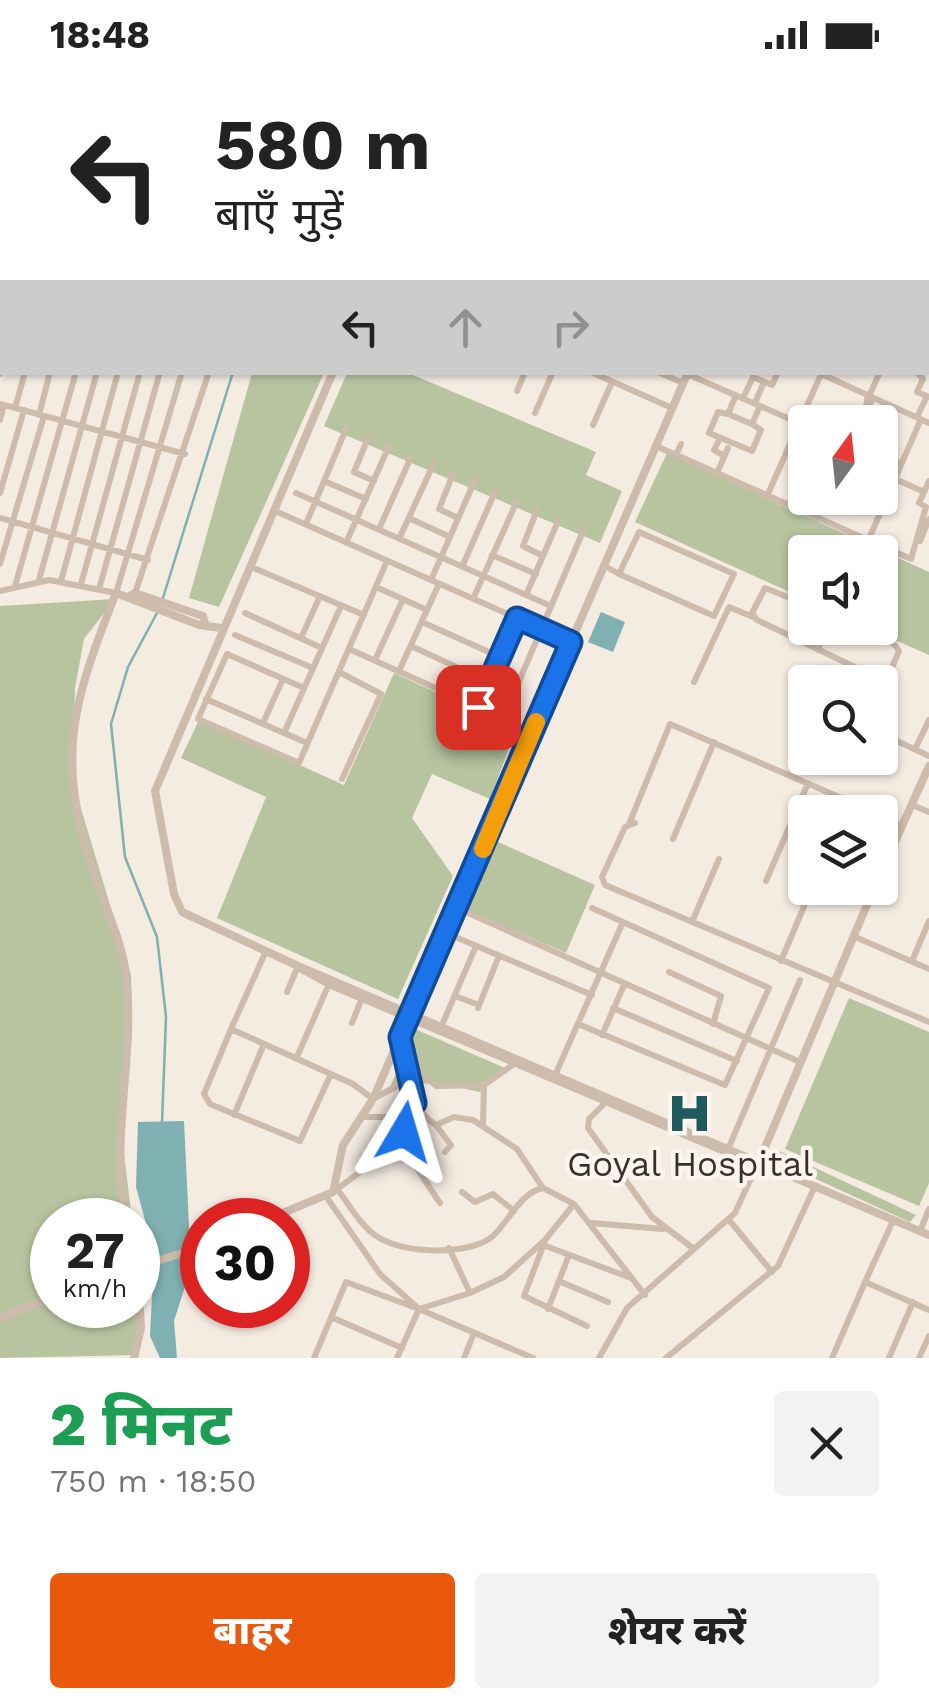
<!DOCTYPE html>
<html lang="hi">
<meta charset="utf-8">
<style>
body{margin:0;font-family:"Work Sans","Noto Sans Devanagari",sans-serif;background:#f2f2f2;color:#222;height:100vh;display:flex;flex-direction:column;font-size:38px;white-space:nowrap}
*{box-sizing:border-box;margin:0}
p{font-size:32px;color:#767676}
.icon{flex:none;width:55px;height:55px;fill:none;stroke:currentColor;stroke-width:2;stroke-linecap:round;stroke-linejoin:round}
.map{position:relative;height:1288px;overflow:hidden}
.drawer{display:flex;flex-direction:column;background:#fff;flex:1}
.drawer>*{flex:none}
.top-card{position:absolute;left:0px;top:0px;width:930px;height:305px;box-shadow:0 2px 8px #0004;background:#fff;color:#222;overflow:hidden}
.needle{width:65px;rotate:15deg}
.buttons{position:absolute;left:788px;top:335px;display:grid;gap:20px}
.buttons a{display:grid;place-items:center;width:110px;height:110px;border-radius:10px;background:#fff;box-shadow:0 2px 8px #0004;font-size:50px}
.speed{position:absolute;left:30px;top:1128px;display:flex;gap:20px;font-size:50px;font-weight:700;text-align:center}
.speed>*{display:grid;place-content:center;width:130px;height:130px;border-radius:50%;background:#fff;box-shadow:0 2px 8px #0004;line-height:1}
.speed small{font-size:25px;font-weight:400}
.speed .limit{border:15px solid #d22;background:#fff;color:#111}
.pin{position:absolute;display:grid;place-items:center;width:85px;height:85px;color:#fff;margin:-42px;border-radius:20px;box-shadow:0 5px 15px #0006}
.me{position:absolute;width:110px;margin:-55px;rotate:7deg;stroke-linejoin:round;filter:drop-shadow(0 0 8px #0008)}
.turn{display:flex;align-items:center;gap:35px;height:210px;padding:0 50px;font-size:45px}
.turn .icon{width:130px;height:130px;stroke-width:2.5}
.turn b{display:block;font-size:70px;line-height:85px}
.lanes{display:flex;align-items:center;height:95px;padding:0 50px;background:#0003;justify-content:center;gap:50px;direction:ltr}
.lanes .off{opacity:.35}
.round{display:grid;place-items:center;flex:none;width:105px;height:105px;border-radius:10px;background:#f2f2f2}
.overview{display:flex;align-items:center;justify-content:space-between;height:170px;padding:0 50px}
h1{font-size:60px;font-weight:800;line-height:75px;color:#1e9e55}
.button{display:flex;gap:20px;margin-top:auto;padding:20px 50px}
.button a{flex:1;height:115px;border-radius:10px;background:#ea580c;color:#fff;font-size:40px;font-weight:800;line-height:115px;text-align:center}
.button a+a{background:#f2f2f2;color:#222}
.status{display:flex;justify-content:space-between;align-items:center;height:70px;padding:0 50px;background:#fff;direction:ltr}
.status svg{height:28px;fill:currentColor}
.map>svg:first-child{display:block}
.green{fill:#b8c4a0}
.water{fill:#7fb0b2}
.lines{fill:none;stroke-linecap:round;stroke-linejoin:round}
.stream{stroke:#7fb0b2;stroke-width:2.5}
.minor{stroke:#cdbbac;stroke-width:6}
.tertiary{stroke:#cdbbac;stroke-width:8}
.route-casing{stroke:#114b97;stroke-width:25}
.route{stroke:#1a73e8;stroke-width:18}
.slow{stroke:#f59e0b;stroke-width:18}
.labels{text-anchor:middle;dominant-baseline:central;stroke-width:9;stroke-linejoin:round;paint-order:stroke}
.poi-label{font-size:35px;fill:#3b302b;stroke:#fbf5ee}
</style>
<div class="status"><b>18:48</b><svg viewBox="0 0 49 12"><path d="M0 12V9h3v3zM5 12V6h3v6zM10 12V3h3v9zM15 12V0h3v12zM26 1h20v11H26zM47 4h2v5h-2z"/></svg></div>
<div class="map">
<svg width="929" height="1288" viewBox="0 0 929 1288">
<rect width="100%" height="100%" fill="#f4ebe1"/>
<path class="green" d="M252,303H324L219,537L189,528Z
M347,303H408L596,382L586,405L622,421L600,473L324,356Z
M667,383L929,502V585L868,558H880V482H805V529L635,452Z
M115,529L84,569L75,618L73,712L131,905L132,964L121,1059L132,1150H52V1235H138V1207L139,1285L0,1288V536Z
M394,603L516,659L490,729L432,704L412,748L453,806L398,929L217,848L266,727L181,688L199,650L344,715Z
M498,772L595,815L566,883L467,840Z
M849,928L929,962V1113L919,1136L785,1079Z
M415,959L505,998L480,1022C447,1015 420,1007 388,1022Z
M775,1079L916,1145L910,1152L770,1088Z"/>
<path class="water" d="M601,542L625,552L613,582L588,572Z
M184,1051L191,1198L174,1251L177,1288H160L150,1266L154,1183L136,1117L138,1052Z"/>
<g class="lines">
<path class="stream" d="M279,2V0
M162,531L233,302
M157,543L128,597L111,654L125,787L157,867L166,947L162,1053"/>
<path class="minor" d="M63,0L72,2
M256,0L259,1
M331,0L338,2
M436,0L443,2
M577,0L582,2
M44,2L45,0
M90,2L91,0
M109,2L110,0
M132,2V0
M152,2V0
M165,2L166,0
M224,2V0
M360,2L361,0
M554,2L555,0
M639,2L640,0
M666,2L667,0
M700,2L701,0
M729,2L730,0
M758,2L759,0
M817,2L819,0
M877,2L878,0
M905,2L906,0
M0,3L1,2
M928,17L929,14
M0,47L2,48
M928,84H929
M0,94L2,86
M0,105L2,106
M928,110L929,111
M928,157H929
M0,160L2,151
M928,180L929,181
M0,232L2,223
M0,258L2,259
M928,283L929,284
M453,302H464
M591,302L672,338
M658,302L683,313
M917,302L923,309L917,322L929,327
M819,303L929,353
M0,304L2,295
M687,304L799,353
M517,321L525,302
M736,325L728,344L718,342L709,363L752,381L761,360L752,354L760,336
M868,325L865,341L874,328
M869,326L880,302
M743,328L753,307L772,315L778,302
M755,333L764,312
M0,334L185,384
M15,338L25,302
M535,343L553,302
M728,344L752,354
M39,345L50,302
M917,347L927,326
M0,350L4,335
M836,352H848L854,341L874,352
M593,355L612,312
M368,368L354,402L374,411
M720,368L714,380L724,386
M880,368V373
M656,376L911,489L926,437L919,433L929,411
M787,381L802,387
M676,385L681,374
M880,385L901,394
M717,403L728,378
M453,404L439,439L458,448
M895,409L922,421
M324,411L366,429
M0,423L24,340
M296,423L551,536
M767,426L822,302
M273,440L571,572
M537,440L523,476L543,486
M0,448L148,490
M409,448L450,467
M817,448L827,428
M306,454L346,359
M379,459L411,387
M399,469L434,393
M868,471L921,349
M920,471L929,449
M346,473L389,376
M492,485L536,504
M0,494L44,346
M605,496L619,504L714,546L734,504L639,462L619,504
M462,497L495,422
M256,499L364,545
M39,510L97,302
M431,510L475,410
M61,511L118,302
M81,514L140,302
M15,516L76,302
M376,517L427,540
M99,519L160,302
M0,521L49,510L116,523L182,302
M135,523L209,302
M526,525L559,449
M473,529L517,431
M805,534L765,518L752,543L757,550L886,612
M245,543L322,578
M422,552L500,587
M857,558L894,574L899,581L880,625
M235,565L313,598
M301,568L320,526
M411,576L489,612
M349,579L478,637L517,548
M818,580L826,558
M375,590L403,529
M399,601L439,514
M339,602L381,624L342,709
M694,612L729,537L753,547
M304,618L227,584L198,649L299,693L387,491
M206,629L307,673
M503,649L584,459
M263,653L283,609
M284,663L341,536
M880,663L929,686
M915,679L929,650
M912,735L929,742
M880,745L902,756
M635,753L625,757L602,807L605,815L929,952
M629,754L670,654L874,742
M673,769L714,672
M766,811L808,713
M457,838L800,992
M692,852L719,789
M446,863L592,925
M853,866L929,899
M266,881L231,959L353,1014L373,1029L421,1003L436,1016L484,1015L514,994
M781,891L808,827
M912,891L929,851
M669,902L721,926L713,954
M287,922L298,896
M455,926L479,935
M478,938L499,886
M613,938L737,991
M352,953L362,928
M578,954L725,1015L769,918L592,838
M442,955L476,876
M231,959L204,1024L210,1034L300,1071L331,1004
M602,965L624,915
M400,968C406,999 407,1038 436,1055L454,1047L473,1050L517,1079L543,1118L574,1134L645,1225
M296,989L329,914
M556,1003L623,852
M610,1028L589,1049L588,1058L652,1147L694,1179
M234,1045L264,974
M361,1047H393L407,1038
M483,1054L484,1015
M436,1055L451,1075L445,1082
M400,1073L440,1133
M729,1077L800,910
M337,1119L400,1073L405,1039
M334,1121L337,1119C349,1134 361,1157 378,1167C403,1184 470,1186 493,1166C509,1151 521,1122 543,1118
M462,1122L475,1132L493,1124L514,1141
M325,1125L380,1204L419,1239L533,1288
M729,1150L772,1202
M591,1153L663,1159
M920,1161L929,1139
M545,1171L524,1226L587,1256
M543,1175L631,1208
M449,1178L470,1223
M559,1211L608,1232
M865,1212L892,1153
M548,1239L569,1185
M331,1247L402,1278
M314,1288L346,1212L419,1239L470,1223L504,1207L545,1170L574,1134
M397,1288L419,1239
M464,1288L474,1263
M599,1288L627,1238L735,1143L757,1095
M666,1288L778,1196L815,1116
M832,1288L865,1212L929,1240
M889,1288L913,1232
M919,1288L929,1266"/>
<path class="tertiary" d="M463,2L464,0
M928,215H929
M928,222L929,223
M333,302L155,721L174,824L182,842L298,896L929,1165
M127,527L135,523L203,546L205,553
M880,805L929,696
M300,898L329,914L769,1100
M758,1094L874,818
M126,1150C110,1071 134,992 127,913C124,874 106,840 94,804C55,687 72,634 116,523L199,555L221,558
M266,1150L333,1122L343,1075L373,1029L688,302
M138,1204L147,1194L202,1177
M0,1248L52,1227
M134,1288L141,1258L138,1204"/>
</g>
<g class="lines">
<defs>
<path id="route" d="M404,1062L405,1039L415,1033L400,967L571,572L517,548L478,637"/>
</defs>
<use href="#route" class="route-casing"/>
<use href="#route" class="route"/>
<path class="slow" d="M483,779L536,652"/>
</g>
<defs>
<symbol id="hospital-bare" viewBox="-9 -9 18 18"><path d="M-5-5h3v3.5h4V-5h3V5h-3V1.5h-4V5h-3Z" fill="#1f5a5e" stroke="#fbf5ee" stroke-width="2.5" paint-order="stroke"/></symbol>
</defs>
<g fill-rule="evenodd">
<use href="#hospital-bare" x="658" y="1012" width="63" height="63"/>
</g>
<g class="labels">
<g class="poi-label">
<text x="690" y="1094">Goyal Hospital</text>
</g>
</g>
</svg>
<div class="buttons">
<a><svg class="needle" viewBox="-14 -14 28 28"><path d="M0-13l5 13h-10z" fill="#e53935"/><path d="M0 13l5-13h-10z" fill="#767676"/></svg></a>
<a><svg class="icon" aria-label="sound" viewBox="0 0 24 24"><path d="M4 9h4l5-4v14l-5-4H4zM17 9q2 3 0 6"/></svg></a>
<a><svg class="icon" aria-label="search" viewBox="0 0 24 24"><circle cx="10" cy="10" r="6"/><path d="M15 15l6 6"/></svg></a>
<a><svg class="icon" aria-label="layers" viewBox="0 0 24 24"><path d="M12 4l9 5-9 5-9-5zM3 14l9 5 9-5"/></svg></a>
</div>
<div class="speed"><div>27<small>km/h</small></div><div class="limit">30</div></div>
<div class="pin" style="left:478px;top:637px;background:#d93025"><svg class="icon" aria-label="arrive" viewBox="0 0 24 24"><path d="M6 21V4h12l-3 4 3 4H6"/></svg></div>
<svg class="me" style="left:404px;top:1062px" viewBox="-20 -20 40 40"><path d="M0-17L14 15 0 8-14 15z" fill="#1a73e8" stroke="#fff" stroke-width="4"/></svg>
<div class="top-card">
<div class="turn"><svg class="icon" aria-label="left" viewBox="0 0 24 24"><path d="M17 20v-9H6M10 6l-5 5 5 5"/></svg><div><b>580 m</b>बाएँ मुड़ें</div></div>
<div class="lanes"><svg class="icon" aria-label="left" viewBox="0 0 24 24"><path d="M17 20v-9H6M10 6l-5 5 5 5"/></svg><svg class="icon off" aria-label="ahead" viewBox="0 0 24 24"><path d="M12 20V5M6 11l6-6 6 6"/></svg><svg class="icon off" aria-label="right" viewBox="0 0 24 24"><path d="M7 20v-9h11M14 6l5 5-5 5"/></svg></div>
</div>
</div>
<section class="drawer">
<div class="overview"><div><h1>2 मिनट</h1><p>750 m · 18:50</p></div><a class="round"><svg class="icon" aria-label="close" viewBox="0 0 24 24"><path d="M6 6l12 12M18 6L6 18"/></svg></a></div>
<div class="button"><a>बाहर</a><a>शेयर करें</a></div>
</section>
